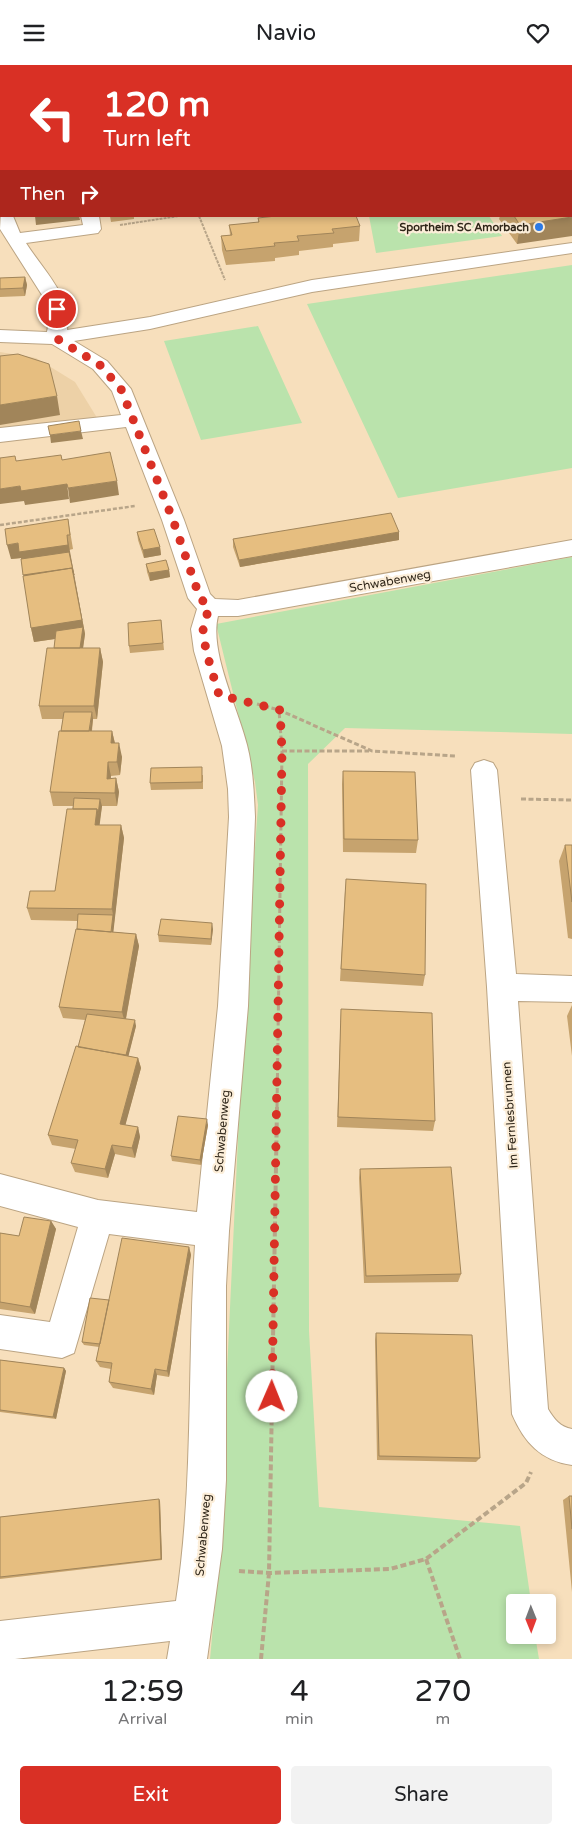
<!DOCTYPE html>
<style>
body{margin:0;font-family:"Varela Round",sans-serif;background:#f2f2f2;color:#202124;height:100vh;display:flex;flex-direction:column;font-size:19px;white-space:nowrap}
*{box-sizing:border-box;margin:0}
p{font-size:16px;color:#757577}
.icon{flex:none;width:28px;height:28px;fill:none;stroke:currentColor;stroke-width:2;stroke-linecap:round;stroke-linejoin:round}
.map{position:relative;height:1594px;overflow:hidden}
.sheet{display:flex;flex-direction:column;background:#fff;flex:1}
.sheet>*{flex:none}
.hud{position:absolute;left:0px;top:0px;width:572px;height:152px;box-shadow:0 2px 8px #0003;background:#d93025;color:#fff;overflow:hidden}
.needle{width:32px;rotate:179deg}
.fabs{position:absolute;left:506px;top:1529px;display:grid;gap:10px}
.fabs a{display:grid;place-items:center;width:50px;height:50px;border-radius:5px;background:#fff;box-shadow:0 2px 8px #0003;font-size:25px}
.pin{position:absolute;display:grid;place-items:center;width:42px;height:42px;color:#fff;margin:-21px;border:2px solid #fff;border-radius:50%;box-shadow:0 1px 5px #0007}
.me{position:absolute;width:55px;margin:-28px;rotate:1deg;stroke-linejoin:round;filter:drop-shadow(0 0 4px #0008)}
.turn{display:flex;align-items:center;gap:18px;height:105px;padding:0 20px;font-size:22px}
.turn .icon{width:65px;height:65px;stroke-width:2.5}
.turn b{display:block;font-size:35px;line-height:42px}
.then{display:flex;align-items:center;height:48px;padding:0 20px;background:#0003;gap:10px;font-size:19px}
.eta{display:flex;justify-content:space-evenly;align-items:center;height:85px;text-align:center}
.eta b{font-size:30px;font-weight:600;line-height:35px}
.primary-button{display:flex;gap:10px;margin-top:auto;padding:10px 20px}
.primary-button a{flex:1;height:58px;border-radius:5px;background:#d93025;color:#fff;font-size:20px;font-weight:600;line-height:58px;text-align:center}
.primary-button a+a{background:#f2f2f2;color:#202124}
header{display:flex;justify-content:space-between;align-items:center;height:65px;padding:0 20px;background:#fff;font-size:22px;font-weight:600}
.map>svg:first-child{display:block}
.built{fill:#edd1a7}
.green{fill:#bae3ac}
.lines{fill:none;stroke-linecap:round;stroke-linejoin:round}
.minor-casing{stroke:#bba483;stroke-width:2}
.path-far3{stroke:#b8a589;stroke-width:2;stroke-dasharray:3 1;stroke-linecap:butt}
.path-far2{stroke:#b8a589;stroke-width:2.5;stroke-dasharray:4 2;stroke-linecap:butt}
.path-far1{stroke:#b8a589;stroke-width:3;stroke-dasharray:5 2.5;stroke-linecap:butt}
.path{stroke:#b8a589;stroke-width:4;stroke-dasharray:6 3;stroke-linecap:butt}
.minor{fill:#fff;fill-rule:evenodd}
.wall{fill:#c6a36e}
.shaded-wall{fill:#a1855a}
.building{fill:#e6be80;stroke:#a1855a}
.route{stroke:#d93025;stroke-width:9;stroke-dasharray:0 16.2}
.poi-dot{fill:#2d7ae6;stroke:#fceed9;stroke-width:2}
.labels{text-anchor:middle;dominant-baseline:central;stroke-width:4.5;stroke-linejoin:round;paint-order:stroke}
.far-poi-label{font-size:11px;font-weight:bold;fill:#2f2619;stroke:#fceed9;text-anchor:end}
.street-label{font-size:12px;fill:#2f2619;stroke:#fceed9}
</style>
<header><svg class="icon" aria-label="menu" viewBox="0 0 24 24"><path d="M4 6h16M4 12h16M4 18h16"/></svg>Navio<svg class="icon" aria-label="heart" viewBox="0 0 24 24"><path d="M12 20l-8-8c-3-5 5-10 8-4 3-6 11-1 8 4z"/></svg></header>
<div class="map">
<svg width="572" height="1594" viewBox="0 0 572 1594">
<rect width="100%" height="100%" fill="#f7dfbc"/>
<path class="built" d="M0,287L36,293L75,317L99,356L0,371Z"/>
<path class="green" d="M346,0H572V134L571,1Z
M369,151H489L502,171L376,188Z
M572,200V403L398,433L307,239Z
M258,261L302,358L201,375L164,276Z
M572,492V669L345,663L308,699L309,1266L319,1442L520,1461L531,1537L515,1538V1570H535L539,1594H210L217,1517L245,926L258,740L255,717L216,559Z"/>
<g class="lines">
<defs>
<path id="minor" d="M198,0H214V1H199Z
M0,43H1V53H0Z
M1,146V151H13L20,168L83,160L81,151H99L101,164L98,168L26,178C43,205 72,231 67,265L150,252L312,215L572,178V188L312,227L150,264L74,276L107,296L131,324L184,455L210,529L215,534L238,535L572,475V491L238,551H218C209,587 238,643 247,680C253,703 254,728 255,752L248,941L229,1166L226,1221V1415L222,1484L207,1594H167L170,1576L15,1594H0V1556L176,1536C194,1418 187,1300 195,1180L109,1169L74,1288L62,1293L0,1284V1250L50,1257L78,1162L0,1141V1109L98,1135L197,1147L218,941L229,752L228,724L222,681L194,586L191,564L197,544L188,533L162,455L126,362L0,377V363L121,350L112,326L93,304L52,279L0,277V265L47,267C50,253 48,243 42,230L0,164Z
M484,695L493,698L497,705L516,909L572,911V937L518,936L548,1344C554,1354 560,1362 572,1364V1400C541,1396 524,1377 512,1349L487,922L471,705L475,698Z"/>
</defs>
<use href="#minor" class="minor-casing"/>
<path class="path-far3" d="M233,0L252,1
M199,151L225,215
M120,160L179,151"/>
<path class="path-far2" d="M0,460L135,441"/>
<path class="path-far1" d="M257,639L279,645L372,686L456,691
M282,686H369
M521,734L572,735
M277,1043L282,686L279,645"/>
<path class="path" d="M426,1494L460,1594
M239,1506L269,1508L390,1504L426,1494L526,1418L531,1407
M261,1594L269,1508L277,1042"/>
<use href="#minor" class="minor"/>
</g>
<path class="wall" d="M0,0H79V1H1V26L0,21Z
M110,151H139L134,152V154L111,157Z
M500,151H571L517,179L499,154Z
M258,153L360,161L359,176L333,179V182L299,186V190L275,193V196L226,200L222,185L221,171L230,170L229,160L258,158Z
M25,212L27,220L25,231L0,232V213Z
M68,454L73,484L69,485L85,569L83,583H100L103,597L97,654H93L92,666H112L115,678L122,692L120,710L111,711V714L116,713L119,727L117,741H102L99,760H121L124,773L113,867L136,869L139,881L126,954L136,961L128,991L138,993L141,1003L125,1060L138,1062L140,1072L135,1093L115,1089L108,1113L75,1107L71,1098L76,1084L52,1080L48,1070L78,982L85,955L63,953L59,942L77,864L78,856L31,855L27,843L55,826L73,741H53L50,727L63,654H42L39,641L54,583L55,574L34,577L31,563L21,493L11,494Z
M137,467L160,482L161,490L144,493L138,475Z
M399,467V475L240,502L233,482V474Z
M146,499L169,505L170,512L150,516L147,507Z
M161,555L164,585L130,588L129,581Z
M343,706L418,775L416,788L343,787L342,719Z
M203,710V724L151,725L150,718Z
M565,780H572V874L568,873L559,796Z
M345,826L425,910L423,921L340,916Z
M213,864L211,880L159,877L158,870Z
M572,940V991L567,951Z
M341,944L435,1056L433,1066L337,1062Z
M208,1060L201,1100L172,1096L171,1091Z
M360,1104L461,1209L458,1217L364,1218L359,1113Z
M51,1156L56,1164L35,1249L0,1244V1168L19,1171Z
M189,1182L191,1190L169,1312L157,1310L154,1330L113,1323L109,1317L111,1304L100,1302L96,1296L99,1282L84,1280L82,1277L109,1235Z
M376,1268L480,1393L476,1397L377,1395L375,1275Z
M0,1295L64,1303L66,1306L56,1354L0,1347Z
M569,1431H572V1527L563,1435Z
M160,1436L162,1495L0,1514V1452Z"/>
<path class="shaded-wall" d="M289,0H297V1H288Z
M35,151H79L80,155L36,160Z
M572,152V171L517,179L520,160Z
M25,212L27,220L25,231L23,223Z
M57,331L60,350L0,360V340Z
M81,366L83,374L51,378L50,370Z
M117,416L119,430L70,438L68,423Z
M67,419L69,434L25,440L24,436L0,439V424L20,421Z
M399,467V475L240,502L239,495Z
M67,470L85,569L81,597L79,589L82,570L34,577L31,563L23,502L21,493L11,494L7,480Z
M160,482L161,490L144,493L143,485Z
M169,505L170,512L150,516L149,508Z
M100,583L103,597L97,654L94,641Z
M92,647L93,654L90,679L89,672Z
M112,666L115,679L111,678Z
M119,678L122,692L120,710L117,697Z
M108,697L111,711L109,727L107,714Z
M116,713L119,727L117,741L115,728Z
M100,734L102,741L100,757L98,750Z
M97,744L100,757L98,773L95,760Z
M121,760L124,773L112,879L111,872L113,850L112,844Z
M212,858L213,864L211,880V874Z
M136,869L139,881L125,958L122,947Z
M135,955L136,961L126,1001L124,995Z
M138,993L141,1003L123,1069L120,1059Z
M207,1054L208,1060L201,1100L200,1095Z
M138,1062L140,1072L135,1093L132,1083Z
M112,1080L115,1089L108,1113L105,1104Z
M51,1156L56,1164L35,1249L30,1242Z
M189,1182L191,1190L169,1312L167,1306Z
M64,1303L66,1306L56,1354L53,1352Z
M155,1304L157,1310L154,1330L151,1324Z
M159,1434L160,1436L162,1495L161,1494Z"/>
<path class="building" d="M0,0H77V1H1V12H0Z
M102,0H173V1H102Z
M249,0H289L288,1H248Z
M571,125H572V152L520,160L514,151H571Z
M276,151H356L360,161L332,164L334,168L297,171L299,176L274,178L275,181L226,186L221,171L232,170L229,160L259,157L258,153Z
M25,212L23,223L0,224V213Z
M18,289L49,299L57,331L0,340V291Z
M79,356L81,366L50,370L48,361Z
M110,387L117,416L68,423L67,419L21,426L20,421L0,424V393L15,391L16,396L61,390L62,395Z
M391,448L399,467L239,495L233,474Z
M68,454L70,470H67L68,480L19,487L18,478L7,480L5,464Z
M154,464L160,482L143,485L137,467Z
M69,487L74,510L72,503L23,510L21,494Z
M166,495L169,505L149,508L146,499Z
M72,503L82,555L31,563L23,511Z
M161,555L163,578L129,581L128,558Z
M83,562L80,583H54L56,566Z
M47,583H100L94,641H39Z
M64,647H92L89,666H61Z
M59,666H112L111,678H119L117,697H108L107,714L116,713L115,728L50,727Z
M202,702V717L150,718L151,703Z
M343,706L415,707L418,775L344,774Z
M74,733L100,734L98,750L97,744H73Z
M67,744H97L95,760H121L112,844L27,843L30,826H55Z
M565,780H572V837Z
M346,814L426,819L425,910L341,904Z
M78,849L113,850L111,867L77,864Z
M161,854L212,858L211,874L158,870Z
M76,864L136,869L122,947L59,942Z
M341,944L432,948L435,1056L338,1052Z
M87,949L135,955L126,990L78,982Z
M76,981L138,993L120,1059L138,1062L132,1083L112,1080L105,1104L71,1098L78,1075L48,1070Z
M178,1051L207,1054L200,1095L171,1091Z
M451,1102L461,1209L366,1211L360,1104Z
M24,1152L51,1156L30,1242L0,1237V1168L19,1171Z
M122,1173L189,1182L167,1306L155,1304L151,1324L109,1317L112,1298L96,1296Z
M90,1233L109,1235L100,1279L82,1277Z
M376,1268L472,1270L480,1393L379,1391Z
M0,1295L64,1303L53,1352L0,1345Z
M569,1431H572V1464Z
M159,1434L161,1494L0,1512V1452Z"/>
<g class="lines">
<path class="route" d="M57,244L58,262L56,273L100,300L121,324L173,455L200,533L209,542L203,564L206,586L219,630L280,645L282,686L272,1332"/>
</g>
<circle class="poi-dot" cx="539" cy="162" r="5"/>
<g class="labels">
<g class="far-poi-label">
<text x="529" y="162">Sportheim SC Amorbach</text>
</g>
<g class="street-label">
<text transform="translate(390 516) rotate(-10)">Schwabenweg</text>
<text transform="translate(510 1050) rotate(-94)">Im Fernlesbrunnen</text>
<text transform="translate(222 1066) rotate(-85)">Schwabenweg</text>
<text transform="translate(203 1470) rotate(-85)">Schwabenweg</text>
</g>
</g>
</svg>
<div class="fabs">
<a><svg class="needle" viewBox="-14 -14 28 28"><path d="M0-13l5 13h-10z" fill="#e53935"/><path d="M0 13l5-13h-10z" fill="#757577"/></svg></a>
</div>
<div class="pin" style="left:57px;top:244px;background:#d93025"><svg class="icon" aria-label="arrive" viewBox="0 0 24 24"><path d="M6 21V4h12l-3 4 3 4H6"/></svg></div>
<svg class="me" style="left:272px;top:1332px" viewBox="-20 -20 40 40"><circle r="19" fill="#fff"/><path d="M0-13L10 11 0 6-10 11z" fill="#d93025"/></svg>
<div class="hud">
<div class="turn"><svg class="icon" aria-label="left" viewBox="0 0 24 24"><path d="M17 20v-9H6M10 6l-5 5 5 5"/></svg><div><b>120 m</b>Turn left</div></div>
<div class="then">Then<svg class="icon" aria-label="right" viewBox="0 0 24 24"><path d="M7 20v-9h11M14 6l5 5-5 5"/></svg></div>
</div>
</div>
<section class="sheet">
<div class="eta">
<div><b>12:59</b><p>Arrival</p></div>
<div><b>4</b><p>min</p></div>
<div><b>270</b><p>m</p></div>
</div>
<div class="primary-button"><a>Exit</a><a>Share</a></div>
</section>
